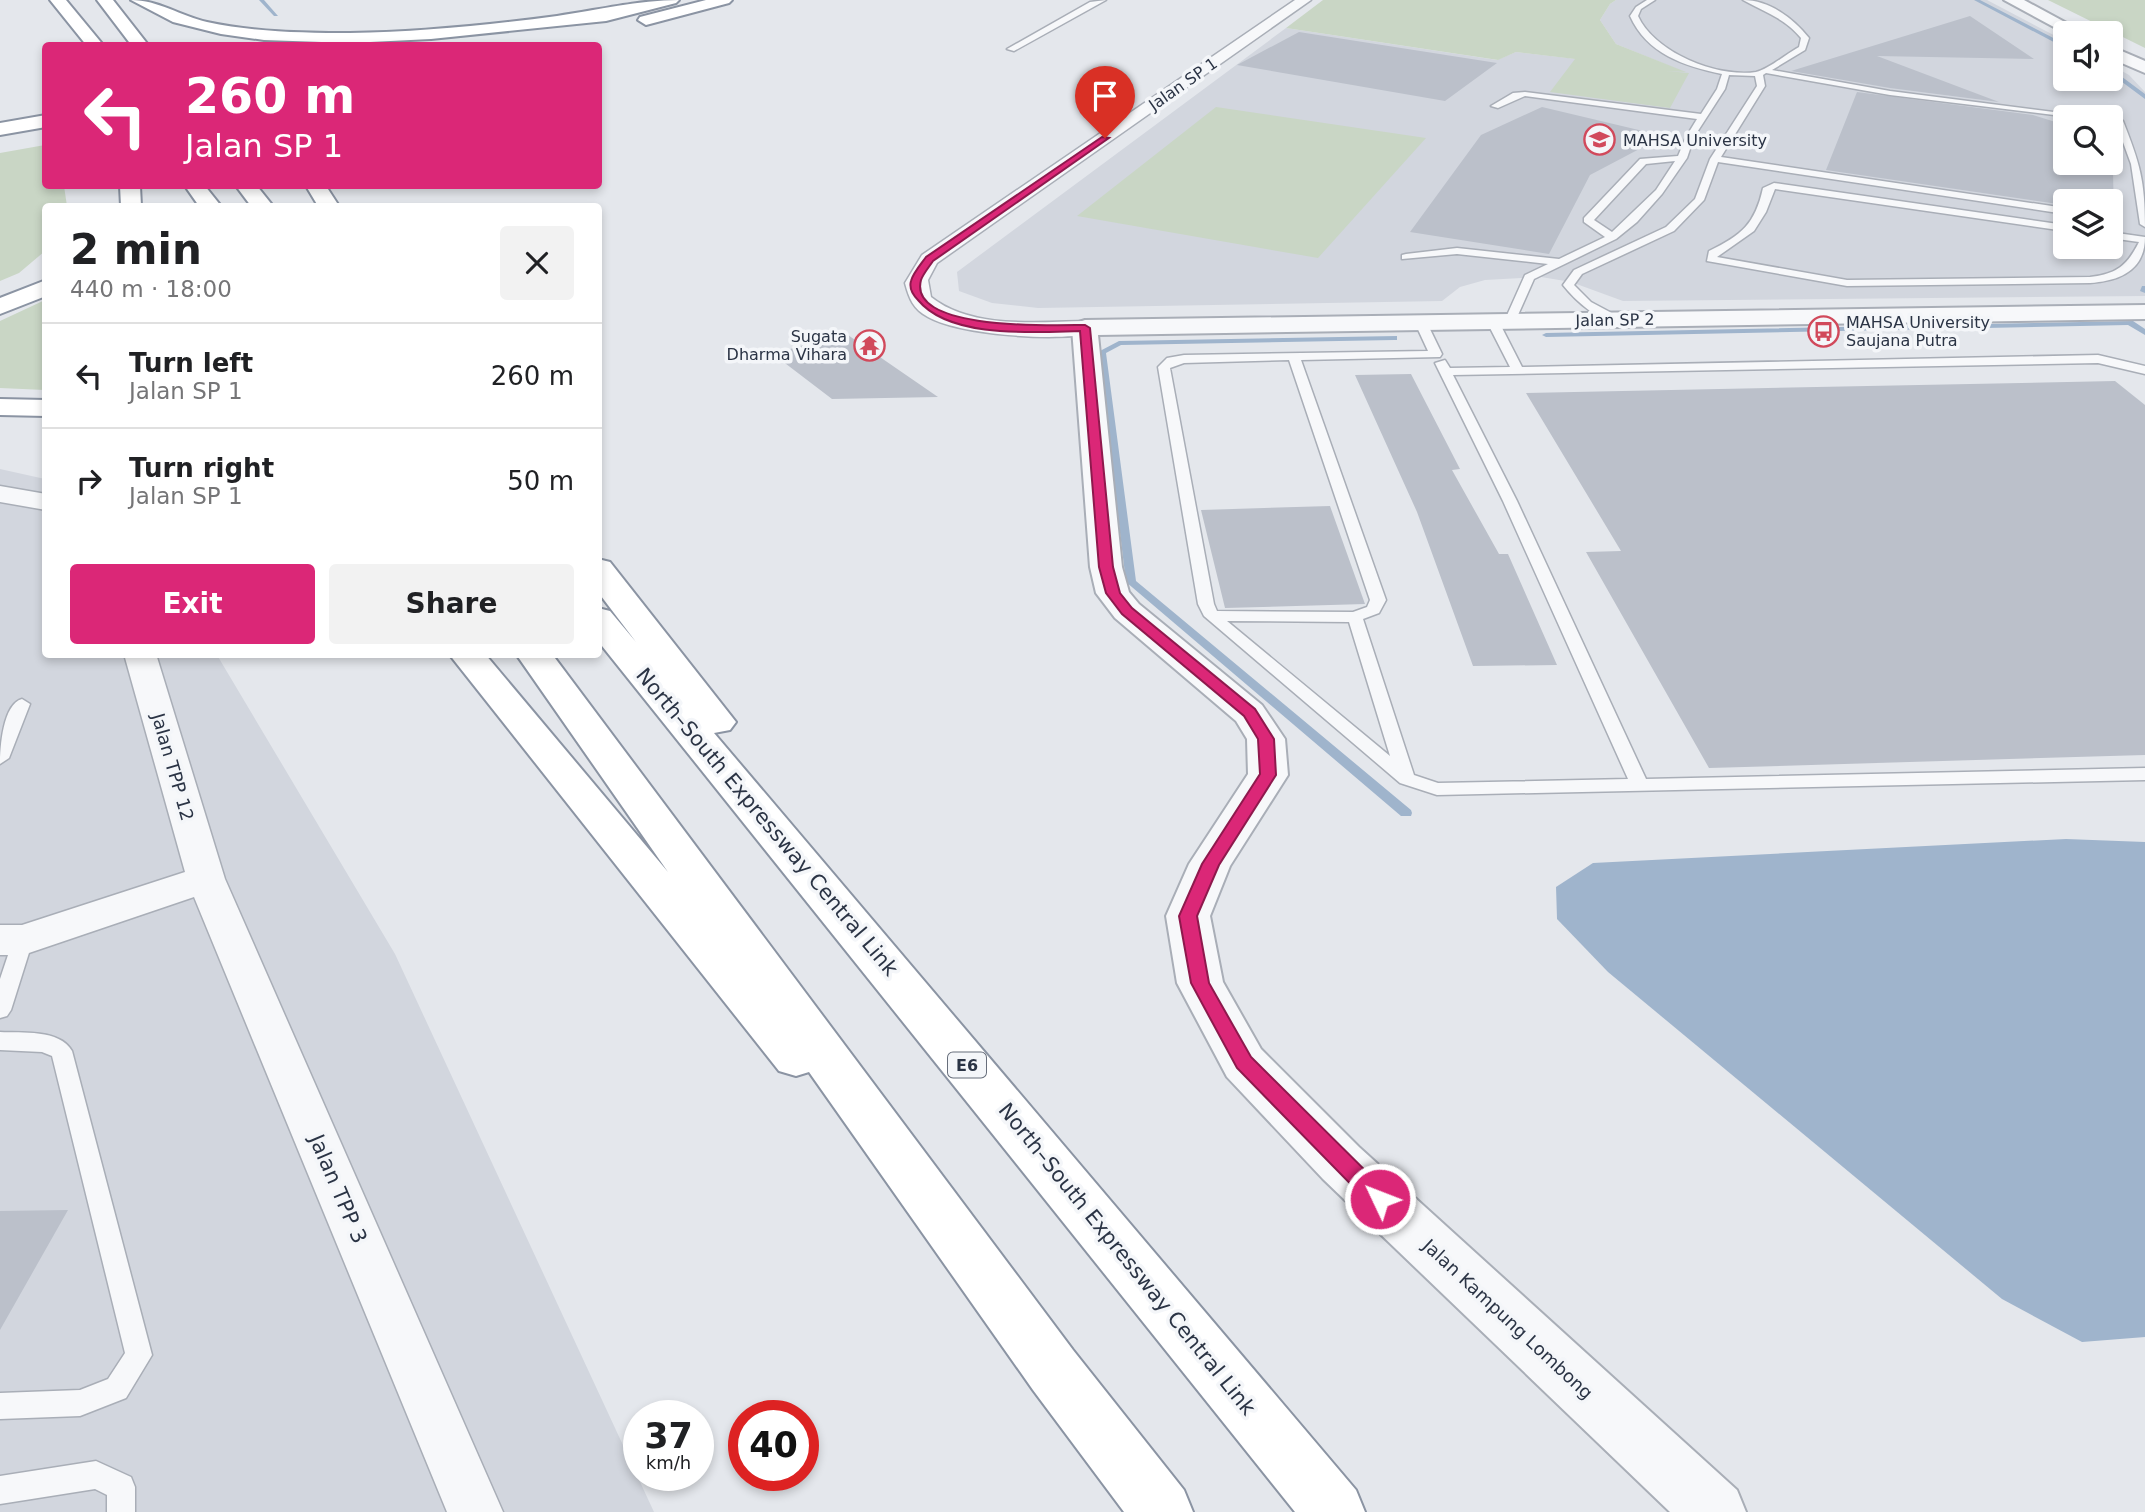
<!DOCTYPE html>
<meta charset="utf-8">
<style>
body{margin:0;font-family:"DejaVu Sans",sans-serif;background:#f2f2f2;color:#202124;height:100vh;display:flex;flex-direction:column;font-size:26px;white-space:nowrap}
*{box-sizing:border-box;margin:0}
p{font-size:23px;color:#757577}
.icon{flex:none;width:38px;height:38px;fill:none;stroke:currentColor;stroke-width:2;stroke-linecap:round;stroke-linejoin:round}
.map{position:relative;flex:1;overflow:hidden}
.details{position:absolute;left:42px;top:203px;width:560px;height:455px;display:flex;flex-direction:column;background:#fff;border-radius:7px;box-shadow:0 4px 10px #0003}
.details>*{flex:none}
.hud{position:absolute;left:42px;top:42px;width:560px;height:147px;border-radius:7px;box-shadow:0 4px 10px #0003;background:#db2777;color:#fff;overflow:hidden}
.fabs{position:absolute;left:2053px;top:21px;display:grid;gap:14px}
.fabs a{display:grid;place-items:center;width:70px;height:70px;border-radius:7px;background:#fff;box-shadow:0 4px 10px #0003;font-size:35px}
.speed{position:absolute;left:623px;top:1400px;display:flex;gap:14px;font-size:35px;font-weight:700;text-align:center}
.speed>*{display:grid;place-content:center;width:91px;height:91px;border-radius:50%;background:#fff;box-shadow:0 4px 10px #0003;line-height:1}
.speed small{font-size:18px;font-weight:400}
.speed .limit{border:10px solid #d22;background:#fff;color:#111}
.pin{position:absolute;display:grid;place-items:center;width:60px;height:60px;color:#fff;margin:-72px -30px;border-radius:50% 50% 50% 0;rotate:-45deg;box-shadow:0 0 7px #0007}
.pin .icon{rotate:45deg}
.me{position:absolute;width:77px;margin:-38px;rotate:313deg;stroke-linejoin:round;filter:drop-shadow(0 0 5px #0008)}
.turn{display:flex;align-items:center;gap:24px;height:147px;padding:0 28px;font-size:32px}
.turn .icon{width:91px;height:91px;stroke-width:2.5}
.turn b{display:block;font-size:49px;line-height:60px}
.round{display:grid;place-items:center;flex:none;width:74px;height:74px;border-radius:7px;background:#f2f2f2}
.summary{display:flex;align-items:center;justify-content:space-between;height:119px;padding:0 28px}
h1{font-size:42px;font-weight:800;line-height:52px}
.cta{display:flex;gap:14px;margin-top:auto;padding:14px 28px}
.cta a{flex:1;height:80px;border-radius:7px;background:#db2777;color:#fff;font-size:28px;font-weight:800;line-height:80px;text-align:center}
.cta a+a{background:#f2f2f2;color:#202124}
ul{padding:0;list-style:none}
li{display:flex;align-items:center;gap:21px;height:105px;padding:0 28px;border-top:2px solid #e0e0e0}
li div{flex:1}
li b{display:block;font-size:26px}
li em{font-style:normal}
.map>svg:first-child{display:block}
.built{fill:#d2d6de;fill-rule:evenodd}
.green{fill:#c9d6c5}
.water{fill:#9fb4cc}
.lines{fill:none;stroke-linecap:round;stroke-linejoin:round}
.stream{fill:#9fb4cc;fill-rule:evenodd}
.building{fill:#bbc0ca}
.service-casing{stroke:#a9aeb7;stroke-width:3}
.minor-casing{stroke:#a9aeb7;stroke-width:3}
.tertiary-casing{stroke:#a9aeb7;stroke-width:4}
.motorway-casing{stroke:#8b94a3;stroke-width:4}
.service{fill:#f7f8fa;fill-rule:evenodd}
.minor{fill:#f7f8fa;fill-rule:evenodd}
.tertiary{fill:#f7f8fa;fill-rule:evenodd}
.motorway{fill:#fff;fill-rule:evenodd}
.route{fill:#db2777;stroke:#8e194d;stroke-width:2}
.labels{text-anchor:middle;dominant-baseline:central;stroke-width:7;stroke-linejoin:round;paint-order:stroke}
.far-street-label{font-size:16px;fill:#2b3445;stroke:#f4f6f9}
.far-poi-label{font-size:16px;fill:#2b3445;stroke:#f4f6f9;text-anchor:start}
.shield{fill:#f4f6f9;stroke:#676e7b;stroke-width:2}
.shield-label{font-size:16px;font-weight:bold;fill:#2b3445}
.street-label{font-size:18px;fill:#2b3445;stroke:#f4f6f9}
.near-street-label{font-size:21px;fill:#2b3445;stroke:#f4f6f9}
</style>
<div class="map">
<svg width="2145" height="1512" viewBox="0 0 2145 1512">
<rect width="100%" height="100%" fill="#e4e7ec"/>
<path class="built" d="M1616,0H1987L2065,41V79H2110L2111,65L2129,75L2145,92V296L1623,301L1571,282L1541,277L1485,280L1460,287L1442,301L1038,308L992,303L959,291L957,272L1286,28L1497,60L1516,52L1682,71L1616,44L1600,20L1610,4ZM2065,117H2110V163H2065ZM2065,201H2110V247H2065Z
M0,469L45,479L46,654L217,655L395,954L654,1512H0Z"/>
<path class="green" d="M1323,0H1616L1610,4L1600,20L1616,44L1686,72L1666,71L1689,73L1670,108L1550,92L1575,59L1516,52L1498,60L1286,28Z
M2048,0H2145V48Z
M1216,107L1426,138L1318,258L1077,216Z
M45,145L46,186H64L67,206H46L45,251L19,273L0,281V153Z
M45,300V390L0,388V321Z"/>
<path class="water" d="M2066,839L2145,842V1337L2082,1342L2002,1299L1608,972L1557,919L1556,887L1593,863Z"/>
<g class="lines">
<path class="stream" d="M259,0H264L278,16H274Z
M1974,0H1980L2065,44V48Z
M2110,68L2145,94V99L2110,73Z
M2142,286H2145V293L2140,291Z
M2133,321L2145,329V335L2128,325L1546,337L1542,335L1546,333Z
M1397,336V340H1394L1121,345L1106,353L1136,581L1411,810L1412,813L1411,816H1401L1126,582L1098,352L1119,341Z"/>
</g>
<path class="building" d="M1970,16L2034,59L1877,56L1999,102L1890,88L1791,71Z
M1299,32L1497,63L1445,101L1237,65Z
M1857,92L2033,115L2065,125V163H2110L2112,131L2114,214H2110V201H2065V205L1826,170Z
M1542,107L1664,136L1590,175L1549,254L1410,232L1481,135Z
M845,333L938,397L832,399L773,354Z
M1411,374L1460,469L1452,470L1499,554H1508L1557,665L1473,666L1417,512L1355,375Z
M2115,381L2145,405V755L1709,768L1586,552L1621,551L1526,393Z
M1330,506L1365,604L1225,608L1201,510Z
M68,1210L0,1330V1211Z"/>
<g class="lines">
<defs>
<path id="service" d="M1106,0L1014,51L1007,49L1090,2Z
M1647,0H1655L1641,9L1638,16C1654,52 1717,78 1756,72C1769,69 1786,54 1799,47L1801,38C1785,18 1764,12 1743,0C1769,0 1793,18 1809,38L1805,50L1772,70L1890,91L2093,117H2070L1890,95L1766,73L1763,75L1765,86L1721,157L2065,208V214L1718,162L1704,200L1674,231L1582,274L1574,285L1591,302L1621,318V322C1600,324 1575,300 1563,285L1574,270L1666,227L1695,199L1710,159L1757,86L1755,76L1729,75L1725,89L1694,137L1687,158L1662,194L1637,222L1616,239L1534,279L1514,324L1504,322L1525,275L1548,264L1457,254L1402,259V255L1406,254L1457,248L1559,259L1605,237L1584,222V218L1640,159L1678,156L1686,137L1697,119L1525,96L1498,108L1491,106L1513,93L1525,92L1701,114L1717,89L1722,74C1684,66 1647,54 1630,16L1636,7ZM1675,161L1656,190L1612,232L1594,220L1646,164Z
M2110,117L2123,121C2140,164 2145,181 2145,227L2140,224L2131,164L2116,123H2110Z
M1774,183L2065,225V231L1775,189L1766,212L1754,231L1717,257L1847,280L2090,277C2116,274 2127,266 2139,242L2110,238V232L2145,237C2145,270 2120,281 2090,283L1847,286L1707,261L1709,251C1742,235 1755,224 1763,188Z
M1421,320L1427,323L1442,354L1440,357L1301,360L1386,600L1379,613L1363,619L1414,775L1438,783L1628,779L1503,501L1435,363L1445,360L1450,368L1510,367L1487,322L1493,319L1499,322L1522,367L2098,355L2145,366V374L2098,363L1453,375L1517,501L1646,779L2145,768V780L1437,795L1400,783L1204,616L1198,604L1158,367L1167,358L1184,355L1428,351L1415,323ZM1289,360L1370,600L1367,607L1353,612L1217,611L1214,604L1170,368L1184,363ZM1227,621L1349,622L1390,756Z
M22,699L30,704L9,758L0,764C0,747 3,704 22,699Z
M23,932L30,935L33,940L11,1010L7,1016L0,1018V979L13,940L16,935Z
M0,1032C21,1033 60,1029 72,1051L152,1355L126,1398L80,1416L0,1419V1393L80,1390L108,1379L125,1353L52,1056L42,1052L0,1050Z
M96,1461L131,1477L135,1487V1512H107V1495L95,1489L0,1504V1476Z"/>
<path id="minor" d="M1295,0H1311L937,263L928,280L931,297C971,329 1036,322 1085,321L1093,323L1097,328L1093,333C1058,342 960,335 928,317C913,309 909,298 905,283L922,255Z
M0,486L46,494V510L0,502Z
M124,654H156L225,879L503,1512H447L194,897L23,955H0V925H22L185,872Z"/>
<path id="tertiary" d="M2004,0H2024L2085,33H2065Z
M2110,46L2145,61V73L2110,58Z
M2145,305V319L1098,335L1122,567L1129,592L1139,604L1262,705L1285,739L1288,775L1230,866L1210,916L1223,982L1261,1049L1359,1147L1737,1490L1746,1512H1670L1323,1179L1227,1077L1177,983L1166,916L1189,864L1248,774L1247,739L1236,721L1115,618L1096,593L1090,567L1072,328L1076,323L1085,320Z"/>
<path id="motorway" d="M50,0H66L104,46H87Z
M97,0H113L149,46H132Z
M131,0C158,0 181,16 207,22C254,32 303,33 350,33C420,32 489,25 557,16C598,10 638,0 679,0L676,3L606,21L431,39L350,43L264,40L221,34L173,22Z
M706,0H732L729,3L646,25L638,20L640,17Z
M46,115V127L0,135V123Z
M120,186H140L141,206H121Z
M185,186H205L221,206H199Z
M236,186H257L273,206H251Z
M306,186H326L339,206H318Z
M46,280V296L0,314V298Z
M0,399L46,400V416L0,415Z
M598,559L610,562L736,722L730,730L714,733L1356,1490L1365,1512H1295L598,641V608L610,611L636,642L598,592Z
M449,654H485L668,872L516,654H552L1073,1350L1184,1490L1193,1512H1124L1033,1390L809,1072L796,1076L779,1071Z"/>
</defs>
<use href="#service" class="service-casing"/>
<use href="#minor" class="minor-casing"/>
<use href="#tertiary" class="tertiary-casing"/>
<use href="#motorway" class="motorway-casing"/>
<use href="#service" class="service"/>
<use href="#minor" class="minor"/>
<use href="#tertiary" class="tertiary"/>
<use href="#motorway" class="motorway"/>
</g>
<path class="route" d="M1102,137L1109,138L933,261C929,267 923,274 921,280C907,332 1058,325 1085,325L1090,328L1113,567L1120,593L1132,608L1255,709L1274,739L1276,775L1219,865L1197,916L1209,983L1251,1057L1388,1193L1391,1199L1388,1206L1380,1209L1372,1206L1237,1068L1191,983L1179,916L1202,864L1260,774L1258,739L1244,716L1122,614L1106,593L1099,567L1080,331C1034,332 950,339 918,300C913,295 909,288 911,281C913,273 921,264 926,257Z"/>
<defs>
<symbol id="university-ring" viewBox="-11 -11 22 22"><circle r="9.5" fill="#f4f6f9" stroke="#d1495b" stroke-width="1.5"/><path d="M0-5L7-2L0 1L-7-2ZM-4 1L0 2.5L4 1V4Q0 6-4 4Z" fill="#d1495b"/></symbol>
<symbol id="bus-ring" viewBox="-11 -11 22 22"><circle r="9.5" fill="#f4f6f9" stroke="#d1495b" stroke-width="1.5"/><path d="M-5-6H5V4H4V6H2V4H-2V6H-4V4H-5ZM-3.5-4V0h7V-4ZM-3.5 1.2v1.5H-2V1.2ZM2 1.2v1.5H3.5V1.2Z" fill="#d1495b"/></symbol>
<symbol id="temple-ring" viewBox="-11 -11 22 22"><circle r="9.5" fill="#f4f6f9" stroke="#d1495b" stroke-width="1.5"/><path d="M0-6L5-2H3V0L6.5 2.5H4V6H1.5V3h-3V6H-4V2.5H-6.5L-3 0V-2H-5Z" fill="#d1495b"/></symbol>
</defs>
<g fill-rule="evenodd">
<use href="#university-ring" x="1582" y="122" width="35" height="35"/>
<use href="#bus-ring" x="1806" y="314" width="35" height="35"/>
<use href="#temple-ring" x="852" y="328" width="35" height="35"/>
</g>
<g class="labels">
<g class="far-street-label">
<text transform="translate(1183 84) rotate(-35)">Jalan SP 1</text>
<text transform="translate(1615 320) rotate(-1)">Jalan SP 2</text>
</g>
<g class="far-poi-label">
<text x="1623" y="140">MAHSA University</text>
<text x="1846" y="322">MAHSA University<tspan x="1846" dy="18">Saujana Putra</tspan></text>
<text x="847" y="336" text-anchor="end">Sugata<tspan x="847" dy="18">Dharma Vihara</tspan></text>
</g>
<rect class="shield" x="948" y="1052.5" width="38" height="25" rx="5"/>
<g class="shield-label">
<text x="967" y="1065">E6</text>
</g>
<g class="street-label">
<text transform="translate(173 767) rotate(74)">Jalan TPP 12</text>
<text transform="translate(1508 1319) rotate(43)">Jalan Kampung Lombong</text>
</g>
<g class="near-street-label">
<text transform="translate(767 822) rotate(50)">North–South Expressway Central Link</text>
<text transform="translate(338 1189) rotate(67)">Jalan TPP 3</text>
<text transform="translate(1127 1259) rotate(51)">North–South Expressway Central Link</text>
</g>
</g>
</svg>
<div class="fabs">
<a><svg class="icon" aria-label="sound" viewBox="0 0 24 24"><path d="M4 9h4l5-4v14l-5-4H4zM17 9q2 3 0 6"/></svg></a>
<a><svg class="icon" aria-label="search" viewBox="0 0 24 24"><circle cx="10" cy="10" r="6"/><path d="M15 15l6 6"/></svg></a>
<a><svg class="icon" aria-label="layers" viewBox="0 0 24 24"><path d="M12 4l9 5-9 5-9-5zM3 14l9 5 9-5"/></svg></a>
</div>
<div class="speed"><div>37<small>km/h</small></div><div class="limit">40</div></div>
<div class="pin" style="left:1105px;top:138px;background:#d93025"><svg class="icon" aria-label="arrive" viewBox="0 0 24 24"><path d="M6 21V4h12l-3 4 3 4H6"/></svg></div>
<svg class="me" style="left:1380px;top:1199px" viewBox="-20 -20 40 40"><circle r="17" fill="#db2777" stroke="#fff" stroke-width="3"/><path d="M0-11L8 9 0 5-8 9z" fill="#fff"/></svg>
<div class="hud">
<div class="turn"><svg class="icon" aria-label="left" viewBox="0 0 24 24"><path d="M17 20v-9H6M10 6l-5 5 5 5"/></svg><div><b>260 m</b>Jalan SP 1</div></div>
</div>
<section class="details">
<div class="summary"><div><h1>2 min</h1><p>440 m · 18:00</p></div><a class="round"><svg class="icon" aria-label="close" viewBox="0 0 24 24"><path d="M6 6l12 12M18 6L6 18"/></svg></a></div>
<ul>
<li><svg class="icon" aria-label="left" viewBox="0 0 24 24"><path d="M17 20v-9H6M10 6l-5 5 5 5"/></svg><div><b>Turn left</b><p>Jalan SP 1</p></div><em>260 m</em></li>
<li><svg class="icon" aria-label="right" viewBox="0 0 24 24"><path d="M7 20v-9h11M14 6l5 5-5 5"/></svg><div><b>Turn right</b><p>Jalan SP 1</p></div><em>50 m</em></li>
</ul>
<div class="cta"><a>Exit</a><a>Share</a></div>
</section>
</div>
